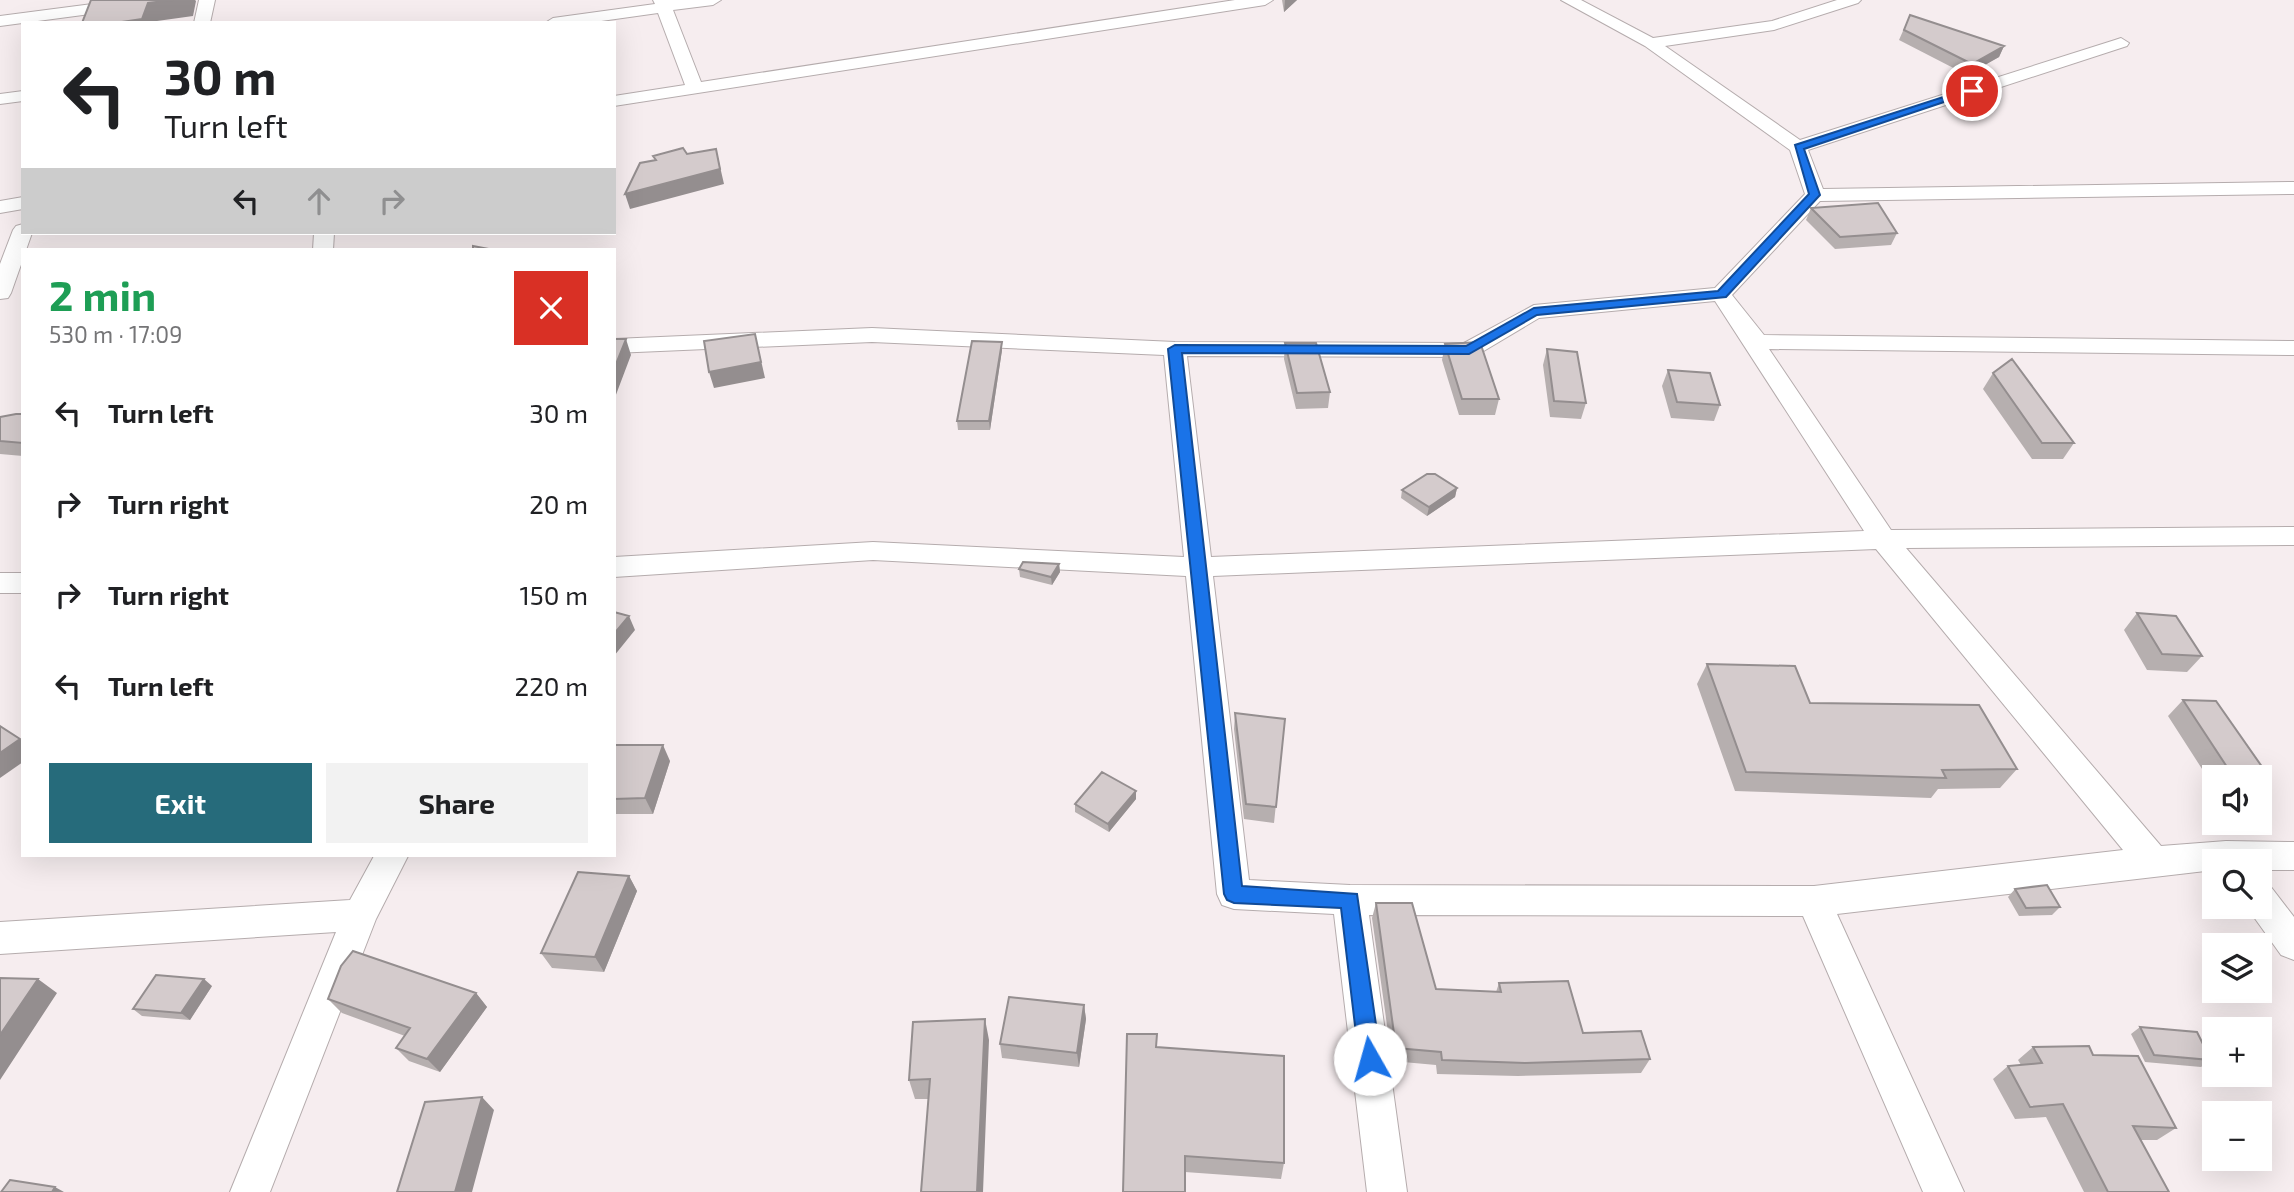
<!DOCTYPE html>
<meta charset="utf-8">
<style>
body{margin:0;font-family:"Exo 2",sans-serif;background:#f2f2f2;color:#202124;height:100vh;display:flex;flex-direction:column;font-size:26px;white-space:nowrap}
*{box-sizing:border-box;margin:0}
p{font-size:23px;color:#757577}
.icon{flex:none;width:38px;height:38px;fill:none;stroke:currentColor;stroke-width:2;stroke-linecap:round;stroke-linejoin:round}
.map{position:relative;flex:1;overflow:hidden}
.details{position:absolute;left:21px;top:248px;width:595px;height:609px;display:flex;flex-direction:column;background:#fff;border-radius:0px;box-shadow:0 7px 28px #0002}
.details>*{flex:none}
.banner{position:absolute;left:21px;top:21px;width:595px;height:214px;border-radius:0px;box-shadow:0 7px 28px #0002;background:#fff;color:#202124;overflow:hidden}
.controls{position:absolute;left:2202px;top:765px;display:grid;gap:14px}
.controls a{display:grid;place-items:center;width:70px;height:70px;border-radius:0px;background:#fff;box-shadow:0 7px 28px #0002;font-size:35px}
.pin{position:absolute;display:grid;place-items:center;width:60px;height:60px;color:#fff;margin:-30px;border:4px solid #fff;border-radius:50%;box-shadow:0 2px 7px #0007}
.me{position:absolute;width:77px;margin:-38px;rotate:353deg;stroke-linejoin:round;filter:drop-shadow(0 0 5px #0008)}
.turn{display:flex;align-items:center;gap:24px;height:147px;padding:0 28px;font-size:32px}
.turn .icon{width:91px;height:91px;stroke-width:2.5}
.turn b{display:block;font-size:49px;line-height:60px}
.lanes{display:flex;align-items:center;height:66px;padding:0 28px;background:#0003;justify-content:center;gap:35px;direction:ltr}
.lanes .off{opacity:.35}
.round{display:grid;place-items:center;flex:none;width:74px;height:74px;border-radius:0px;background:#f2f2f2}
.head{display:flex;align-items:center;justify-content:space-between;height:119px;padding:0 28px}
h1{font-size:42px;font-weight:700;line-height:52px;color:#1e9e55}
.action{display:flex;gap:14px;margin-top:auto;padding:14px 28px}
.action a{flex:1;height:80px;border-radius:0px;background:#266b7b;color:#fff;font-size:28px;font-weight:700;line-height:80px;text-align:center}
.action a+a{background:#f2f2f2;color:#202124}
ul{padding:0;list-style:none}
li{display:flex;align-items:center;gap:21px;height:91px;padding:0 28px}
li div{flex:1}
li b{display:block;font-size:26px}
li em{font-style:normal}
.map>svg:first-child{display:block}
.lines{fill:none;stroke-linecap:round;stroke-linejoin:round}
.minor-casing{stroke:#b5acad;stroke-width:2}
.minor{fill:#fff;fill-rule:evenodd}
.wall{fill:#b6afaf}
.shaded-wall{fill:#948e8f}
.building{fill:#d4cbcc;stroke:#948e8f;stroke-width:2}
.route{fill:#1a73e8;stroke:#114b97;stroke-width:2}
</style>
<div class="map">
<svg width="2294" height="1192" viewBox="0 0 2294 1192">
<rect width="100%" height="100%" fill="#f6edef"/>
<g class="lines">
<defs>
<path id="minor" d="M123,0H166L158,5L0,26V16Z
M199,0H215L210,23H194Z
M653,0H721L713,5L673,10L701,82L1235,0H1273L1265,5L614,106V96L685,85L658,13L587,23H545L553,18L655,4Z
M1561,0H1581L1653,38L1772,21L1837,0H1861L1858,3L1774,30L1665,46L1800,140L2115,40L2121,38L2129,43L2127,46L1808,150L1823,189L2294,182V194L1820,201L1732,295L1764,335L2294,341V355L1769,349L1891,530L2294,527V545L1906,548L2161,846L2226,841L2294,842V870H2259V861H2214V870L1837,914L1964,1192H1923L1803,916L1369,915L1407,1192H1367L1334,914L1234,909L1222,905L1217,894L1186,576L873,560L614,577V557L873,542L1184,557L1164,355L872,342L614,353V339L872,328L1175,342L1464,343L1534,305L1715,288L1805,194L1790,150L1645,46ZM1715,301L1864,531L1211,557L1187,356L1469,357L1477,355L1539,318ZM1876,549L2123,850L1814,886L1350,885L1249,880L1213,576Z
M23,91V101L0,104V94Z
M23,197V209L0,213V201Z
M23,224V233H32L26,250H23V259L11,293L8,298L0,299V264L13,230L16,226Z
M314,233H334L333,250H313Z
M0,573H23V593H0Z
M374,856H408L376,919L270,1192H230L336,932L0,954V922L350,900Z
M2259,883L2271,887L2294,917V960L2281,955L2246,906H2259Z"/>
</defs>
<use href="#minor" class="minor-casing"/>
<use href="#minor" class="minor"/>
</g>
<path class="wall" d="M1282,0H1297L1284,12Z
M1910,15L2004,46L1999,57L1967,75L1899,40Z
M1811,208L1897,233L1891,245L1835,249L1806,220Z
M1285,343L1330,392L1328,408L1296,409L1284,359Z
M1445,344L1499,399L1495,415H1459L1442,360Z
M1547,349L1586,403L1581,419L1550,417L1543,365Z
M1002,350L990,430H958L957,421Z
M1668,370L1720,405L1714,421L1671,418L1662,386Z
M1993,373L2074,443L2063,459H2032L1983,389Z
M23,414V456L0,454V417Z
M1457,488L1455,497L1427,516L1401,498L1402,490Z
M1059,564L1060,572L1052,585L1020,577L1019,569Z
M2137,613L2202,656L2187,672L2147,670L2124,630Z
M1707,664L1810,703L2017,769L2000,788L1938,789L1931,798L1735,791L1697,684Z
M2183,700L2265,771L2259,777H2214L2213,786L2168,716Z
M1235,713L1285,719L1274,823L1244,819L1234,729Z
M614,745L670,761L653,814H614Z
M1136,791V799L1109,832L1075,812V804Z
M629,876L637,891L604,972L552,968L541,953Z
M2015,889L2060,907L2052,915L2019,916L2008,897Z
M1376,903L1436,989L1496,992L1499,983L1583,1033L1650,1059L1641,1073L1518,1076L1437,1074L1436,1065L1392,1061L1372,918Z
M212,986L190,1020L142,1016L133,1009Z
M476,993L487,1007L440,1072L409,1061L396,1048L405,1036L342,1013L328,999Z
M1084,1005L1086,1019L1079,1067L1002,1058L1000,1044Z
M2140,1027L2211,1060L2201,1067L2145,1062L2131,1034Z
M989,1040L928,1099H915L909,1080Z
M1156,1047L1284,1163L1281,1179L1185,1172Z
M2033,1047L2093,1055L2176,1128L2157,1140H2140L2169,1192H2084L2046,1117L2015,1119L1993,1079L2008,1066L2021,1065L2018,1060Z"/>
<path class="shaded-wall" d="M173,0H195L196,1L193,16L157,21V23H115L148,3Z
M1285,0H1297L1284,12Z
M2004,46L1999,57L1967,75L1972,64Z
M716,149L724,184L630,209L625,194Z
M755,334L765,378L714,388L709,372Z
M626,339L631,355L614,400V369Z
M1002,342V350L990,430L989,421Z
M1457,488L1455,497L1427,516L1429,507Z
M1059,564L1060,572L1052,585L1051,577Z
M629,616L635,630L614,656V634Z
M20,739L23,741V762L0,778V753Z
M663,745L670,761L653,814L645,798Z
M1136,791V799L1109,832L1108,824Z
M629,876L637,891L604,972L595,957Z
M38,979L57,993L0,1080V1035Z
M204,979L212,986L190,1020L181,1013Z
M476,993L487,1007L440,1072L427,1059Z
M1084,1005L1086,1019L1079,1067L1077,1053Z
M985,1019L989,1040L983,1192H977Z
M482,1097L494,1110L472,1192H455Z
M55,1187L64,1192H52Z"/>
<path class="building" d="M91,0H173L148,3L142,19L115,23H82Z
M1910,15L2004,46L1972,64L1904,30Z
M683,148L687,154L716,149L720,169L625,194L640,163L656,160L653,156Z
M1878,203L1897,233L1840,237L1811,208Z
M473,246L494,250H473Z
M755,334L761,362L709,372L704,341Z
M614,339H626L614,369Z
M972,341L1002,342L989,421H957Z
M1480,342L1499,399H1462L1445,344Z
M1285,343H1316L1330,392L1297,393Z
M1547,349L1577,352L1586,403L1554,401Z
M2012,359L2074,443H2042L1993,373Z
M1668,370L1710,373L1720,405L1677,402Z
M16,414H23V443L0,441V417Z
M1427,474H1435L1457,488L1429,507L1402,490Z
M1023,562L1059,564L1051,577L1019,569Z
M614,612L629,616L614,634Z
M2137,613L2176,616L2202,656L2162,654Z
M1707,664L1795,666L1810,703L1979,705L2017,769L1942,770L1946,778L1746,772Z
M2183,700L2216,701L2265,771L2229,770Z
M1235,713L1285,719L1276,807L1246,804Z
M0,726L20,739L0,753Z
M614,745H663L645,798L614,799Z
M1102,772L1136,791L1108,824L1075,804Z
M578,872L629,876L595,957L541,953Z
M2047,885L2060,907L2026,908L2015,889Z
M1376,903H1412L1436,989L1501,992L1499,983L1568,981L1583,1033L1641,1031L1650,1059L1525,1063L1442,1060L1441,1052L1396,1048Z
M353,951L476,993L427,1059L396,1048L410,1028L328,999L341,966Z
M156,975L204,979L181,1013L133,1009Z
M0,978L38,979L0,1035Z
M1009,997L1084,1005L1077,1053L1000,1044Z
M985,1019L977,1192H921L930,1079L909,1080L913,1022Z
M2140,1027L2197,1032L2211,1060L2154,1055Z
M1127,1034H1157L1156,1047L1284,1056V1163L1185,1156V1192H1123Z
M2089,1046L2093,1055L2138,1056L2176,1128L2133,1126L2169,1192H2108L2063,1104L2030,1107L2008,1066L2042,1063L2033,1047Z
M482,1097L455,1192H397L425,1102Z
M10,1180L55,1187L52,1192H1Z"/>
<path class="route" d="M1968,89L1977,91L1804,149L1820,195L1726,297L1537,315L1469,354L1182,353L1242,886L1357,894L1381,1059L1378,1067L1370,1070L1363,1067L1359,1059L1341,908L1234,903L1227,900L1224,894L1168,349L1175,345L1466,346L1534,308L1718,291L1809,194L1795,145Z"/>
</svg>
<div class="controls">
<a><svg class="icon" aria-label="sound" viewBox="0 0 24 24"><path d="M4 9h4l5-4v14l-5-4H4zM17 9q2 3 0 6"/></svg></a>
<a><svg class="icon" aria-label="search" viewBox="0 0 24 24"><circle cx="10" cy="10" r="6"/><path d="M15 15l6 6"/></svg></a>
<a><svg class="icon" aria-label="layers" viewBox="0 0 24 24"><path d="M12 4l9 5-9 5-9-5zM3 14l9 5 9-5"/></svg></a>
<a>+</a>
<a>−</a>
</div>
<div class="pin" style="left:1972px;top:91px;background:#d93025"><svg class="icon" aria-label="arrive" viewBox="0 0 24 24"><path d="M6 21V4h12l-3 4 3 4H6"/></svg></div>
<svg class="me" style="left:1370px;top:1059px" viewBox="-20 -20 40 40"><circle r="19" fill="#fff"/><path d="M0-13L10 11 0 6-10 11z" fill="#1a73e8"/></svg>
<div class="banner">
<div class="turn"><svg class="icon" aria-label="left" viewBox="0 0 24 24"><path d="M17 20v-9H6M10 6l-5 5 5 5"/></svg><div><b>30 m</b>Turn left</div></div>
<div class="lanes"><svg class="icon" aria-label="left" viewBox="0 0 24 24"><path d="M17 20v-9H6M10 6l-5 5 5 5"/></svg><svg class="icon off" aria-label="ahead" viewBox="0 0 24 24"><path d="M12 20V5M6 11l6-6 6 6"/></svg><svg class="icon off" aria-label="right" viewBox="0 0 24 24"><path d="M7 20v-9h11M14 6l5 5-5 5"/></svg></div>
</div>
<section class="details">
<div class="head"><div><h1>2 min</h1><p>530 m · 17:09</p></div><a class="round" style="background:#d93025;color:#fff"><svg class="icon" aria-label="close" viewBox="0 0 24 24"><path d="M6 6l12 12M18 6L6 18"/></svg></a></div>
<ul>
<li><svg class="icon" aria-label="left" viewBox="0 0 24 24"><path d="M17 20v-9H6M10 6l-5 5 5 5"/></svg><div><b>Turn left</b></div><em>30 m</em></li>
<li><svg class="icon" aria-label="right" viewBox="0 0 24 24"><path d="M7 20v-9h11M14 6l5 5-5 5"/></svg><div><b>Turn right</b></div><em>20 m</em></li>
<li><svg class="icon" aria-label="right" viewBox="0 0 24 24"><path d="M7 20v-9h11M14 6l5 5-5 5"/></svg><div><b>Turn right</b></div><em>150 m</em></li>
<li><svg class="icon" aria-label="left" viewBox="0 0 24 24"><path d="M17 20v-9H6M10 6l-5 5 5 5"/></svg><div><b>Turn left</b></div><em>220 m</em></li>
</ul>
<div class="action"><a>Exit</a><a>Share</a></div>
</section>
</div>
